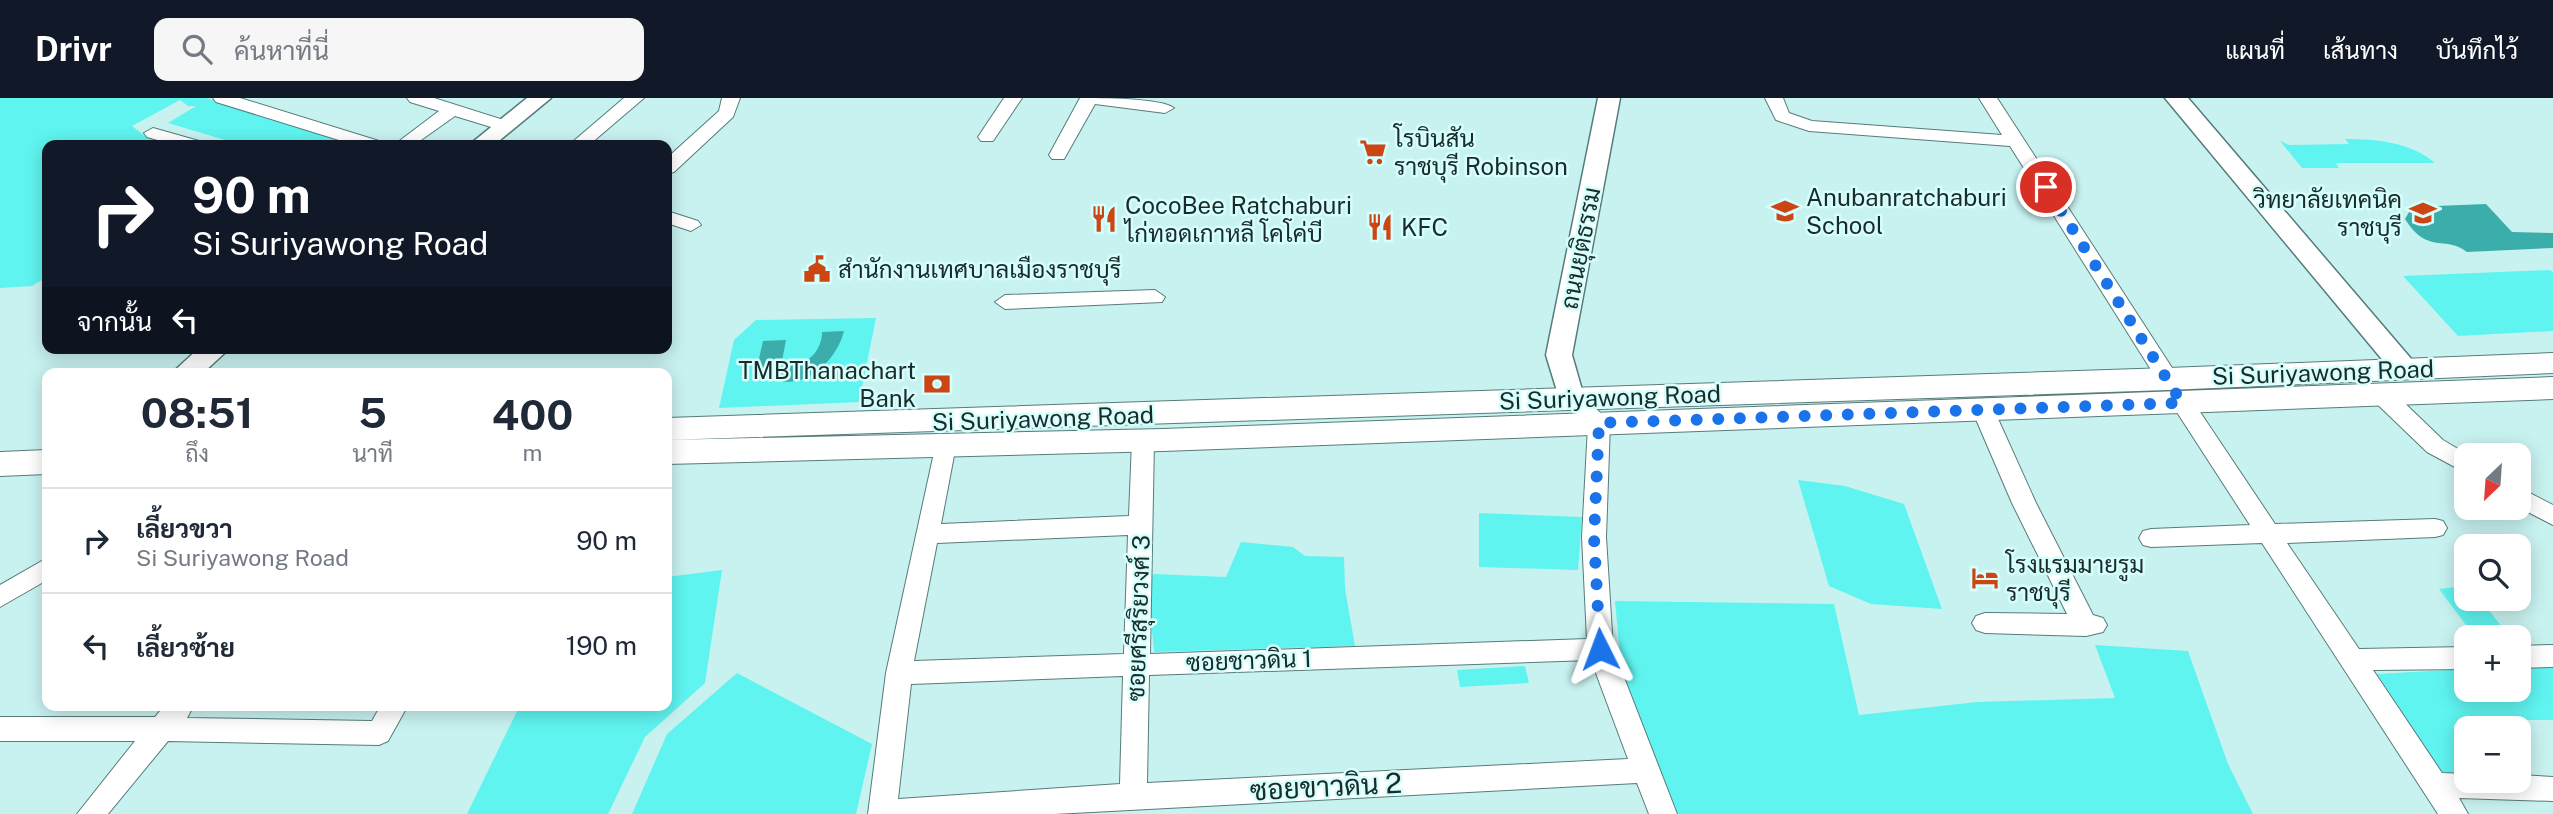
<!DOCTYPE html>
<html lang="th">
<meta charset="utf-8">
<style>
body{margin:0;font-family:"Public Sans",Sarabun,sans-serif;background:#f6f6f7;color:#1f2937;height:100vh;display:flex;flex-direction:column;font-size:26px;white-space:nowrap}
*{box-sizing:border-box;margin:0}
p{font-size:23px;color:#747a83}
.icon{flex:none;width:38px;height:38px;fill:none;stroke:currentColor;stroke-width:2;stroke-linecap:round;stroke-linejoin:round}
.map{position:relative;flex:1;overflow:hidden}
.panel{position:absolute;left:42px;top:270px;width:630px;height:343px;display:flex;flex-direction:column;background:#fff;border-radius:14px;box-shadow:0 4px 18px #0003}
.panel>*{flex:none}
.hud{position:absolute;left:42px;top:42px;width:630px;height:214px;border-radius:14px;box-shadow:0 4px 18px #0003;background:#111827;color:#fff;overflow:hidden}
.needle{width:46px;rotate:205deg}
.buttons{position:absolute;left:2454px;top:345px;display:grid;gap:14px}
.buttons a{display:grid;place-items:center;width:77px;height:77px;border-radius:14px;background:#fff;box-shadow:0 4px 18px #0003;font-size:35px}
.pin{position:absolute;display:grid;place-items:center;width:60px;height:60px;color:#fff;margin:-30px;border:4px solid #fff;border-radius:50%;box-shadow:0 2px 7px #0007}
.me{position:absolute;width:77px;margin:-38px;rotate:357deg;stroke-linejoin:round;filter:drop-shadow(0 0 5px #0008)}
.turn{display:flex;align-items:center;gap:24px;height:147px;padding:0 35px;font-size:32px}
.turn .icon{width:91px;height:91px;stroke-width:2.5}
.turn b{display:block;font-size:49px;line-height:60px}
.then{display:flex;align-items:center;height:66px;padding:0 35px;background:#0003;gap:14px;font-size:26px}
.eta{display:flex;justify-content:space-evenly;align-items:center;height:119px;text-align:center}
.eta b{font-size:42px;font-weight:700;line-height:49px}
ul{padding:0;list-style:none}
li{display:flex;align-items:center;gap:21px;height:105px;padding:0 35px;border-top:2px solid #e0e1e3}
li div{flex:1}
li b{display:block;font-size:26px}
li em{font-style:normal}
header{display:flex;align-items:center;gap:42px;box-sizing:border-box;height:98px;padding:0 35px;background:#111827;color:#fff}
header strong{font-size:33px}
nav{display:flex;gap:38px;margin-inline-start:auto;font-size:24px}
.search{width:490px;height:63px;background:#f6f6f7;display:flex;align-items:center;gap:18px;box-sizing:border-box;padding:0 24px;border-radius:14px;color:#747a83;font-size:26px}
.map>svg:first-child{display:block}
.green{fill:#5ff4f0}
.water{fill:#3baeab}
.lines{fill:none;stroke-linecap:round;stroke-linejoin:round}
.minor-casing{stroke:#567c7a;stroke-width:2}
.tertiary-casing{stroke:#567c7a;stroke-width:3}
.secondary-casing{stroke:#567c7a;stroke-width:2}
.minor{fill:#fff;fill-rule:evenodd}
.tertiary{fill:#fff;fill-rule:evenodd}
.secondary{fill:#fff;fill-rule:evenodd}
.route{stroke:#1a73e8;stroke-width:12;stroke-dasharray:0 21.6}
.labels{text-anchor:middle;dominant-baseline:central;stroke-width:5;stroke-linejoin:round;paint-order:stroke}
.poi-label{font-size:24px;fill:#1b2b2a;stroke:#d5fffd;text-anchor:start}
.street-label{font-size:24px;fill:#1b2b2a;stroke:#d5fffd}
.near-street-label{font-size:28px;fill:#1b2b2a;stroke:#d5fffd}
</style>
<header>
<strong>Drivr</strong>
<div class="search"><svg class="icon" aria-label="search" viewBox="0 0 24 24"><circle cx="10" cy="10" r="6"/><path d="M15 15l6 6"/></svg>ค้นหาที่นี่</div>
<nav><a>แผนที่</a><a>เส้นทาง</a><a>บันทึกไว้</a></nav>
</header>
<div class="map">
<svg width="2553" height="716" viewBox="0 0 2553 716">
<rect width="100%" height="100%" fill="#c8f2f0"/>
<path class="green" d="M0,0H207L355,47H242L168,25L196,8H188L180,2L132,28L145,38L174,47H47V179L32,188L0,190Z
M2345,41C2376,41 2411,44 2435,65H2336L2339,70H2302L2280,43L2289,47L2349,46Z
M2550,172L2553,174V233L2458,238L2403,178Z
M876,220L859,304L719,310L734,242L756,222Z
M1798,382L1845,388L1904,406L1942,511L1871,506L1829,488Z
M1479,415L1582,419L1578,472L1479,469Z
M1241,444L1293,449L1305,458L1344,459L1345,491L1355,548L1154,554L1148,489L1153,476L1226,479Z
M722,472L705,585L645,639L608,716H467L520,607H667V479Z
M2466,488V500L2480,501L2510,539H2475L2439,491Z
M1615,503L1834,506L1859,617L1977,604L2115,600L2095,547L2188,553L2228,666L2253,716H1654L1621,568Z
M2553,567V622H2490L2495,630H2466V677L2445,676L2439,672L2377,576L2466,571V592H2518V569Z
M1525,568L1529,585L1460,589L1457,572Z
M737,575L872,646L856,716H632L667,636Z"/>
<path class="water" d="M2486,106L2512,134L2553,135V150L2467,154C2446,137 2427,157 2405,121L2412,109Z
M844,233C835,271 785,307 758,265L763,243L786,242L782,263C803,273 822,255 822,234Z"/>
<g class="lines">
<defs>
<path id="minor" d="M213,0H240L379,43L382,47H355L216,4Z
M407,0H434L510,24L513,28L504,33L455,18L414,47H394L439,13L410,4Z
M624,0H644L589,47H569Z
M722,0H740L733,19L674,74L667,76V60L719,13Z
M1004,0H1022L993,43H981L978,39Z
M1080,0C1100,0 1161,0 1174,10L1165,15L1095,6L1064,61H1052L1049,57Z
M1765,0H1783L1789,15L1812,23L2002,37L1979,0H1997L2176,276L2179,281L2176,286H2160L2010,48L1809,33L1776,22Z
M153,30L199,43L202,47H175L147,39L144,35Z
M667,113L698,123L701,127L691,133L667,125Z
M1155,192L1165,199L1162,204L1005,211L995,204L1005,197Z
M1571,291L1579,293L1610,325L1606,439L1613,551L1677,716H1649L1637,685L1054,716H868L886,575L937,341H953L956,347L941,426L1129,418L1132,343L1135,337H1151L1154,343L1150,556L1587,541L1582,439L1588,328L1560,299L1563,293ZM1128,437L1124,556L914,563L937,445ZM1591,562L1628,661L1147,685L1149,577ZM1123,578L1120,686L898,701L911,586Z
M2384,291L2392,293L2443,342L2468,357L2466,375L2427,354L2376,305L2373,299L2376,293Z
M2182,297L2190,299L2275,426L2435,421L2443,423L2447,430L2443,437L2435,439L2287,445L2359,551L2466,549V571L2373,572L2442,675L2466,676V682H2518V677L2553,679V703L2459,700L2468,716H2438L2262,445L2151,449L2143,447L2139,440L2143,433L2151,431L2250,427L2171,305L2174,299Z
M1983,304L1991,306L1994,312L2036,405L2093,517L2103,520L2107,527L2103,534L2086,538L1985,535L1976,532L1972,525L1976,518L1985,515L2067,516L2012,405L1972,312L1975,306Z
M2518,389L2553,407V427L2518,409Z
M47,460V482L0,509V487Z
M2553,547V569L2518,570V548Z
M165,607H194L187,620L372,623L381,607H408L388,643L379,647L168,643L108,716H77L135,643H0V619H155Z"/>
<path id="tertiary" d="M527,0H551L494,47H469Z
M1598,0H1620L1572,257L1584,299L1581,306L1571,309L1561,306L1546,257Z
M2165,0H2188L2413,263L2417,270L2413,277L2404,279L2395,277Z
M199,250H230L203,275H172Z"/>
<path id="secondary" d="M2553,255V275L2168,292L667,342V320L2168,270Z
M2553,279V301L1163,353L667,366V342L1163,331Z
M47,352V376L0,378V354Z"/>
</defs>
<use href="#minor" class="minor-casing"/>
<use href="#tertiary" class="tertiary-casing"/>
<use href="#secondary" class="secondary-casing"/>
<use href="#minor" class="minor"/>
<use href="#tertiary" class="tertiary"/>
<use href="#secondary" class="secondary"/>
</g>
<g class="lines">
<path class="route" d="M1600,551L1594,439L1599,325L2182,305L2046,89"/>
</g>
<defs>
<symbol id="supermarket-bare" viewBox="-9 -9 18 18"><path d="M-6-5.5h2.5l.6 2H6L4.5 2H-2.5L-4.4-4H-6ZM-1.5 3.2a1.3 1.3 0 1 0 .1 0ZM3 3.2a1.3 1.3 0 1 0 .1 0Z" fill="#cc4513" stroke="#d5fffd" stroke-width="2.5" paint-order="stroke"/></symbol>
<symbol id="school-bare" viewBox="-9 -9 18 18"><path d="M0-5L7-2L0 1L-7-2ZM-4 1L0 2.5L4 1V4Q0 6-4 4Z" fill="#cc4513" stroke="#d5fffd" stroke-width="2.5" paint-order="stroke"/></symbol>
<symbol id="university-bare" viewBox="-9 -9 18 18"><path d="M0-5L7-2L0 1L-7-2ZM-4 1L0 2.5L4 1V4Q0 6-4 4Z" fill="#cc4513" stroke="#d5fffd" stroke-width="2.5" paint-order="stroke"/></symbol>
<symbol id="restaurant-bare" viewBox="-9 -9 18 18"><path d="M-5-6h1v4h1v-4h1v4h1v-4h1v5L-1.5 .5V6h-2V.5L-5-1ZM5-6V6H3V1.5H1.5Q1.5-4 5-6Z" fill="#cc4513" stroke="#d5fffd" stroke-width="2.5" paint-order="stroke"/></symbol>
<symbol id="civic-bare" viewBox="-9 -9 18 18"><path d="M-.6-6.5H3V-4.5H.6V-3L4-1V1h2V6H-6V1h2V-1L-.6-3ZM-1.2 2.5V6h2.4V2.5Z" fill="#cc4513" stroke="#d5fffd" stroke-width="2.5" paint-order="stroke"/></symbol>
<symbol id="bank-bare" viewBox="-9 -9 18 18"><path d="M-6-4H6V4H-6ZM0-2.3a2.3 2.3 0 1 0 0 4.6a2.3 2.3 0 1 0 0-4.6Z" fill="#cc4513" stroke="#d5fffd" stroke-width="2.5" paint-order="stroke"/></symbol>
<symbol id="hotel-bare" viewBox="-9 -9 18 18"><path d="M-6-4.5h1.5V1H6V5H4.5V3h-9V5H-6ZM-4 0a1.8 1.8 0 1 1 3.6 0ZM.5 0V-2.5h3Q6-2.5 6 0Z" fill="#cc4513" stroke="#d5fffd" stroke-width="2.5" paint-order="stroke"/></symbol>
</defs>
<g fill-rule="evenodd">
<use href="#supermarket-bare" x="1354" y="35" width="38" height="38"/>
<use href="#school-bare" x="1766" y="94" width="38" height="38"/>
<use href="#university-bare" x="2404" y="96" width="38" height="38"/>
<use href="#restaurant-bare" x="1085" y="102" width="38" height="38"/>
<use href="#restaurant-bare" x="1361" y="110" width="38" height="38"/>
<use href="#civic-bare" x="798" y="152" width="38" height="38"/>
<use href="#bank-bare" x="918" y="267" width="38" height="38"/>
<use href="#hotel-bare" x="1966" y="461" width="38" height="38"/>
</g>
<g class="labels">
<g class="poi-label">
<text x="1394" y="40">โรบินสัน<tspan x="1394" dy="28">ราชบุรี Robinson</tspan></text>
<text x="1806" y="99">Anubanratchaburi<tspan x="1806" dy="28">School</tspan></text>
<text x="2402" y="101" text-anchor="end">วิทยาลัยเทคนิค<tspan x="2402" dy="28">ราชบุรี</tspan></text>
<text x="1125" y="107">CocoBee Ratchaburi<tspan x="1125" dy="28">ไก่ทอดเกาหลี โคโค่บี</tspan></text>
<text x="1401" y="129">KFC</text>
<text x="838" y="171">สำนักงานเทศบาลเมืองราชบุรี</text>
<text x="916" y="272" text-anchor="end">TMBThanachart<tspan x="916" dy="28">Bank</tspan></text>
<text x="2006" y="466">โรงแรมมายรูม<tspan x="2006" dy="28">ราชบุรี</tspan></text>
</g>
<g class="street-label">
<text transform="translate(1580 150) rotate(-79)">ถนนยุติธรรม</text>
<text transform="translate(2323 274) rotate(-2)">Si Suriyawong Road</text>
<text transform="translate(1610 299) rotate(-2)">Si Suriyawong Road</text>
<text transform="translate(1043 320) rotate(-2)">Si Suriyawong Road</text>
<text transform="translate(1138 520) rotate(-88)">ซอยศรีสุริยวงศ์ 3</text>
<text transform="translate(1249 562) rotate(-2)">ซอยชาวดิน 1</text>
</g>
<g class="near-street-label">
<text transform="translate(1326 688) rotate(-3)">ซอยขาวดิน 2</text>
</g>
</g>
</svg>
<div class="buttons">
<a><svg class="needle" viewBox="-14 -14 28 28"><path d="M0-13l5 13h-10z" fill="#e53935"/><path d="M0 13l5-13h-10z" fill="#747a83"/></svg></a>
<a><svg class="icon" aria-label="search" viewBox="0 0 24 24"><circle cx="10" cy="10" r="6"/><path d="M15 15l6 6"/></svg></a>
<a>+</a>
<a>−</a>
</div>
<div class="pin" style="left:2046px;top:89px;background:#d93025"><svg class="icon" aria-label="arrive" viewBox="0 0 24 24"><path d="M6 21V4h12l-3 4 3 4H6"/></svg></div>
<svg class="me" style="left:1600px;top:551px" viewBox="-20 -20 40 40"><path d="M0-17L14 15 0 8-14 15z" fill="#1a73e8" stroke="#fff" stroke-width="4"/></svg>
<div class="hud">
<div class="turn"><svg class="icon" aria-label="right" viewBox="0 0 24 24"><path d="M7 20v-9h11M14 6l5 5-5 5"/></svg><div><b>90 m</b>Si Suriyawong Road</div></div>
<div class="then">จากนั้น<svg class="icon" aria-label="left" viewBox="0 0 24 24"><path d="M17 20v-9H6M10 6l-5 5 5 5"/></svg></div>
</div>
<section class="panel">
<div class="eta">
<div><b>08:51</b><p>ถึง</p></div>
<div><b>5</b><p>นาที</p></div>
<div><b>400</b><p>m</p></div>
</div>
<ul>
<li><svg class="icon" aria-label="right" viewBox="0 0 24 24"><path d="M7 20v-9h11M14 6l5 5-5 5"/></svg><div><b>เลี้ยวขวา</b><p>Si Suriyawong Road</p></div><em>90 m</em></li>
<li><svg class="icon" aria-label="left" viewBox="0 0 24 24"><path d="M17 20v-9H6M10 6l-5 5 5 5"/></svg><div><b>เลี้ยวซ้าย</b></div><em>190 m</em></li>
</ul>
</section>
</div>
